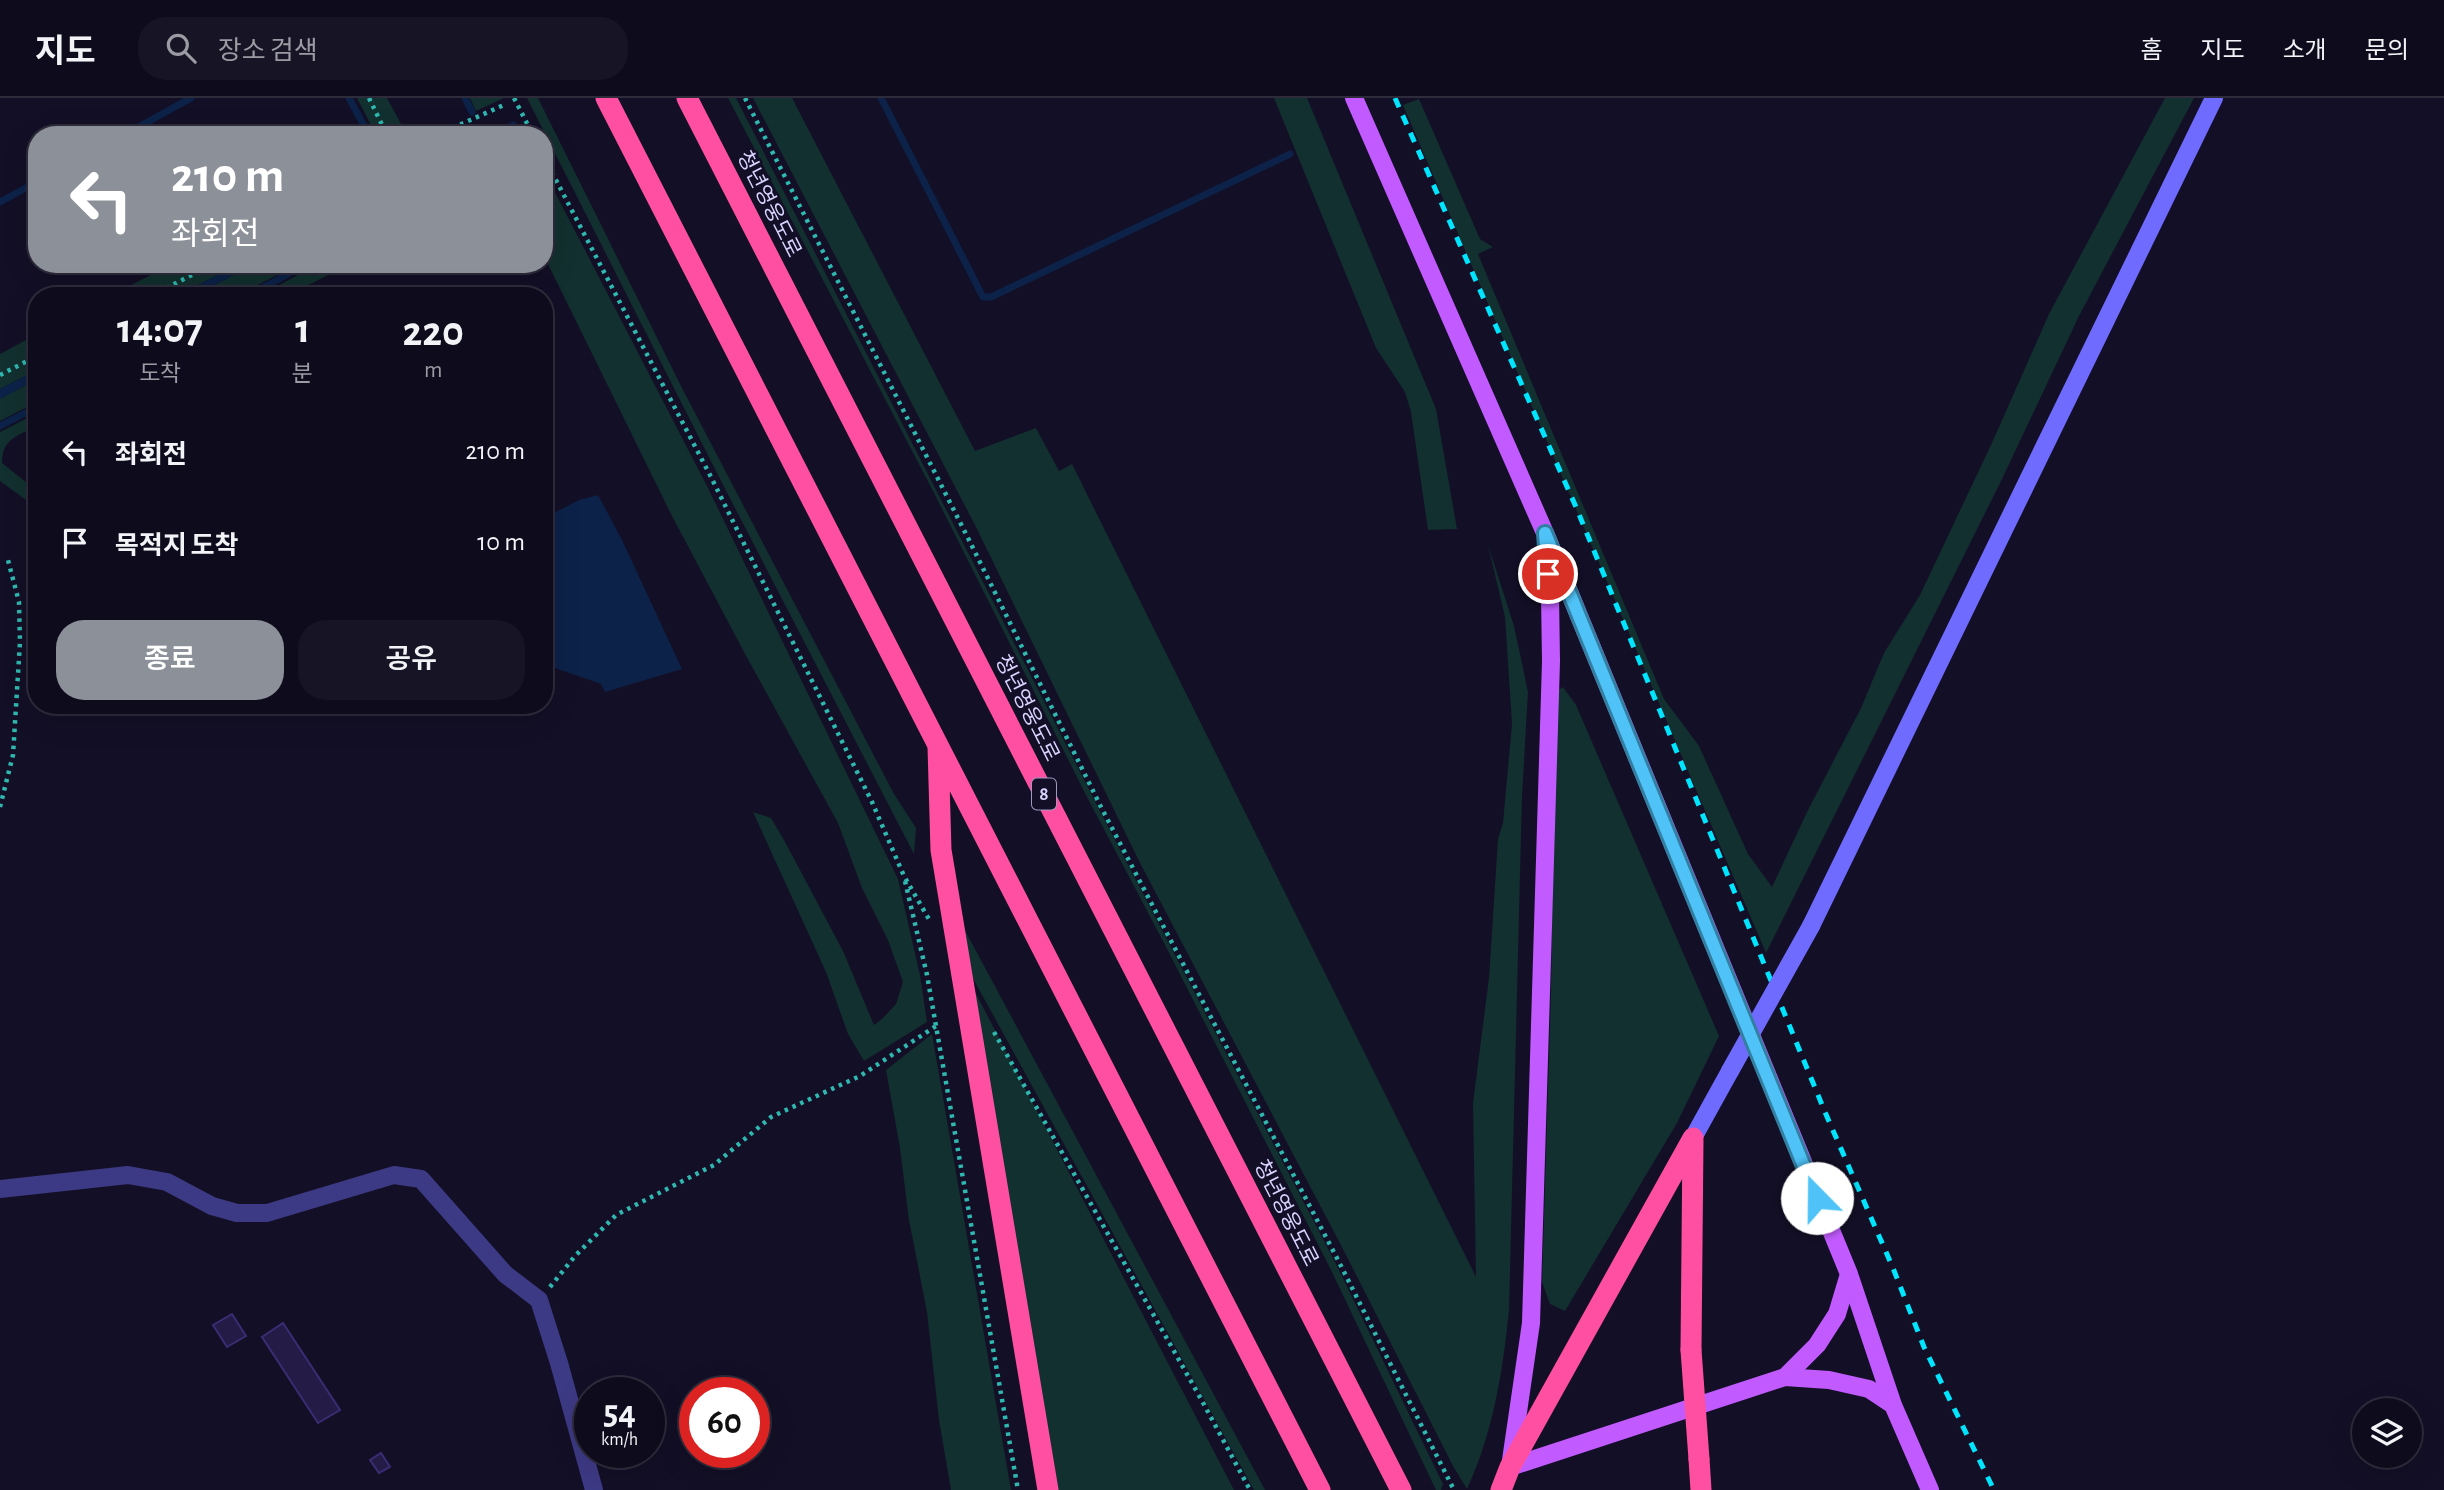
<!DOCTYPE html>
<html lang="ko">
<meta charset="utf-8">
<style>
body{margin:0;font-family:"Alegreya Sans","Noto Sans KR",sans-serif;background:#171425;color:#f1f3f6;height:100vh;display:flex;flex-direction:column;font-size:26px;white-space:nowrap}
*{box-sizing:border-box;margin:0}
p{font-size:23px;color:#9b9ba3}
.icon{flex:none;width:38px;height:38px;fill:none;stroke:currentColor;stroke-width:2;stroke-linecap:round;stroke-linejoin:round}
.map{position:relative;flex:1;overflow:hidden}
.details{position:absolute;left:28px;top:189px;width:525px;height:427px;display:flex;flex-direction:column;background:#0e0b1c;border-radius:28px;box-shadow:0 7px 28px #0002,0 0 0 2px #2e2b3b}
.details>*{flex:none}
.banner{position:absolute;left:28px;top:28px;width:525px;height:147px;border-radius:28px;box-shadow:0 7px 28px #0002,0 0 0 2px #2e2b3b;background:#8c9099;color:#fff;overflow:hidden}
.tools{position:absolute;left:2352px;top:1300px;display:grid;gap:14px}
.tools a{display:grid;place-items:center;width:70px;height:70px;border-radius:50%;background:#0e0b1c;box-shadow:0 7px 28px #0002,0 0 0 2px #2e2b3b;font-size:35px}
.speed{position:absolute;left:574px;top:1279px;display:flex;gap:14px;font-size:35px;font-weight:700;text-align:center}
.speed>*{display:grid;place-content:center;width:91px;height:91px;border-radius:50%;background:#0e0b1c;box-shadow:0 7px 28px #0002,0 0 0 2px #2e2b3b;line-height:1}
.speed small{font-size:18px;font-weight:400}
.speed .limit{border:10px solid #d22;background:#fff;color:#111}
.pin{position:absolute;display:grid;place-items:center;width:60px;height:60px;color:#fff;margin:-30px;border:4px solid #fff;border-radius:50%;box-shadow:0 2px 7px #0007}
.me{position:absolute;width:77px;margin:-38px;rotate:338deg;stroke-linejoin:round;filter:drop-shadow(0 0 5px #0008)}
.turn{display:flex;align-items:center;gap:24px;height:147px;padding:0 28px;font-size:32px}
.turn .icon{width:91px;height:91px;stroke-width:2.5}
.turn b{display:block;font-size:49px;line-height:60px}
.eta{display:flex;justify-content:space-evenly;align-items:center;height:119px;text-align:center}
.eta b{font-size:42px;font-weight:600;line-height:49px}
.primary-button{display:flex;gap:14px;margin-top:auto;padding:14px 28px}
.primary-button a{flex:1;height:80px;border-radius:28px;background:#8c9099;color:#fff;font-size:28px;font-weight:600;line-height:80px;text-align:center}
.primary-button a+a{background:#171425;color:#f1f3f6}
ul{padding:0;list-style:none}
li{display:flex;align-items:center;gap:21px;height:91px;padding:0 28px}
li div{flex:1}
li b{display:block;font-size:26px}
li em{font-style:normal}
header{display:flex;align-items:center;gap:42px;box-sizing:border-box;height:98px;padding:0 35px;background:#0e0b1c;border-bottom:2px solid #2e2b3b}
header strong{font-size:33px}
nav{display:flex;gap:38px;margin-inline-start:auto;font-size:24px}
.search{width:490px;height:63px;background:#171425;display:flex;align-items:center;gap:18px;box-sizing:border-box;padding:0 24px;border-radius:28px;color:#9b9ba3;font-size:26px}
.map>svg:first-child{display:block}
.green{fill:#12302f}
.water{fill:#0c2248}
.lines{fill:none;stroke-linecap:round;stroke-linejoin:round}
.stream{stroke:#0c2248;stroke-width:7}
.building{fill:#241b47;stroke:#3b2d73;stroke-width:2}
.path{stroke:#2fb8b0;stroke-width:4.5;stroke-dasharray:3.5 5;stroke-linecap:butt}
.street{stroke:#3d3a85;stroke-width:18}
.secondary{stroke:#6f6bff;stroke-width:18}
.primary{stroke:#c25bff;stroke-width:18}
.highway{stroke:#ff4fa3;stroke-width:21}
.rail{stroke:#00e5ff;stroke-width:5;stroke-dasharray:10 9;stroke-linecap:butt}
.secondary-bridge{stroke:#6f6bff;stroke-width:18}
.highway-bridge{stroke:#ff4fa3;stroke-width:21}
.route-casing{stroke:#337fa1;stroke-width:18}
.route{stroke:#4fc3f7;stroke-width:12}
.labels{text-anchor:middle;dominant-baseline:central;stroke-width:5;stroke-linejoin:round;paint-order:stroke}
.shield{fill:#130f26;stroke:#9e99be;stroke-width:2}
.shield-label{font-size:19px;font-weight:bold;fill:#d9d4ff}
.street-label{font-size:21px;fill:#d9d4ff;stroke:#130f26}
</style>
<header>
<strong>지도</strong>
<div class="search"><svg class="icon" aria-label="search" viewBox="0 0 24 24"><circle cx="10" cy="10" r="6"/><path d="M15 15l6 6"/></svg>장소 검색</div>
<nav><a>홈</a><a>지도</a><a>소개</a><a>문의</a></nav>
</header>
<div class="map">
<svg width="2444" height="1392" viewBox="0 0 2444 1392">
<rect width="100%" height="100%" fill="#130f26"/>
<path class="green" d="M357,0H387L407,37H376Z
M470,0H504L476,13Z
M527,0H538L682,290L894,696L916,730L914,756L721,383Z
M728,0H736L1102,717L1337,1168L1443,1386L1441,1392H1436L1330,1170L1164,845L1087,699L933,393Z
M753,0H792L975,353L1036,330L1059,373L1072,366L1476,1179L1473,1005L1489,880L1498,741L1503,725L1512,626L1505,519L1488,447L1514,528L1528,594L1522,698L1509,1212C1503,1273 1493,1335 1467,1391L1453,1368L1344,1153L1139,763L976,429Z
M1274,0H1307L1436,311L1457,431L1428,432L1411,314L1405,294L1376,250Z
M2165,0H2194L2079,218L2002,381L1766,855L1403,7L1419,1L1480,141L1493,149L1478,156L1664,601L1699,648L1748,756L1772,789L1808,712L1861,610L1884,555L1920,497L1991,347L2049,216Z
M544,73L708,390L898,781L920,877L927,924L864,963L848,936L826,874L753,714L771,720L784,742L843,853L874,927L882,921L896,906L903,884L888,842L862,790L838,725L744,554L671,416L544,158Z
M172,166H238L178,198H110Z
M254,166H298L237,198H194Z
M318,166H350L287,198H259Z
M37,236V272L0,291V256Z
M37,281V304L0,323V301Z
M37,315V328C18,338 2,340 2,365L37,393V410L0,383V334Z
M1563,589L1576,607L1719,938L1677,1025L1565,1213L1550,1206L1542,1184L1551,894L1555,599L1558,592Z
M960,823L1265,1392H1254L953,844Z
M972,888L1234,1392H1058Z
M932,936L1011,1392H951L939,1322L927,1214L909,1122L900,1050L886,972Z"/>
<path class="water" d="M238,166H254L194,198H178Z
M37,272V281L0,301V291Z
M598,397L622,442L682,571L605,594L601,586L544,566V420L579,402Z"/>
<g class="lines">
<path class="stream" d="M349,0L369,37
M465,0L472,14
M881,0L983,199H991L1290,56
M124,37L191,0
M494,37L513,27
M0,104L37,84
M247,198L307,166
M0,328L37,309"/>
</g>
<path class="building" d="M232,1216L246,1238L227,1249L213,1227Z
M283,1225L340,1312L318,1325L262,1239Z
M381,1355L390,1369L379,1375L370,1362Z"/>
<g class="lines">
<path class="path" d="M369,0L387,37
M514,0L533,37
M745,0L968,440L1101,709L1339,1164L1454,1392
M437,37L506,6
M544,59L711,379L872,704L904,778L930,823
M151,198L213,166
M0,277L37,258
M0,709L13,657L20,544L19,504L8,462
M905,783L927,877L1018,1392
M994,934L1201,1301L1250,1392
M550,1189L575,1158L616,1117L714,1067L771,1019L860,978L936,928"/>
<path class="street" d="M0,1091L128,1077L167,1084L212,1108L237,1115H267L394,1077L421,1081L505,1176L539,1202L559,1265L594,1392"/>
<path class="secondary" d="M1811,828L2214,0
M1693,1040L1730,973"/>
<path class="primary" d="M1354,0L1545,435L1849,1176L1893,1307L1930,1392
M1547,451L1550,497L1551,563L1531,1225L1510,1369L1785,1279L1829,1282L1869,1291L1893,1307
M1785,1279L1817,1247L1837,1216L1849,1176"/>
<path class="highway" d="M606,0L1320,1392
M687,0L1401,1392
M938,649L941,752L1048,1392
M1691,1252L1693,1042
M1699,1361L1701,1392
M1501,1392L1510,1369L1693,1040"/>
<path class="rail" d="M1395,0L1576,409L1825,1014L1893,1170L1924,1249L1994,1392"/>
<path class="secondary-bridge" d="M1730,973L1811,828"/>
<path class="highway-bridge" d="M1691,1252L1699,1361"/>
</g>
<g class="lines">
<defs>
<path id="route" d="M1548,476L1545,435L1817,1100"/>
</defs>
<use href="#route" class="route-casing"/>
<use href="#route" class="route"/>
</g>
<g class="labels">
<rect class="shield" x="1032" y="680.5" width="24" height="31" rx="5"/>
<g class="shield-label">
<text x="1044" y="696">8</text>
</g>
<g class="street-label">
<text transform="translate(769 106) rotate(63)">청년영웅도로</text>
<text transform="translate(1027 610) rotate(63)">청년영웅도로</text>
<text transform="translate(1286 1115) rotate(63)">청년영웅도로</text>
</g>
</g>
</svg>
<div class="tools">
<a><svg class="icon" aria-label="layers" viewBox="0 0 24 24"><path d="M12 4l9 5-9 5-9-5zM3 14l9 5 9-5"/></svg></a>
</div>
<div class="speed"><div>54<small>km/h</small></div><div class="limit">60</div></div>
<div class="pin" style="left:1548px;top:476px;background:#d93025"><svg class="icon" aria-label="arrive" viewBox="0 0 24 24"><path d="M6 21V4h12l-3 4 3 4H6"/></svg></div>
<svg class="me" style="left:1817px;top:1100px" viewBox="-20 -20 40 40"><circle r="19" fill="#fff"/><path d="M0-13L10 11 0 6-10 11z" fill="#4fc3f7"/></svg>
<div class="banner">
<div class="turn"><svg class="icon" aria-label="left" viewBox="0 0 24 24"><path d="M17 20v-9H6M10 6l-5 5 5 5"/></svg><div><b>210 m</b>좌회전</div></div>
</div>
<section class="details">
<div class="eta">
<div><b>14:07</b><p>도착</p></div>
<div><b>1</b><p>분</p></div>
<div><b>220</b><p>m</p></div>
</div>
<ul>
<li><svg class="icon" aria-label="left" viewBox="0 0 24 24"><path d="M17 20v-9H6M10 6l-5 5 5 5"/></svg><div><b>좌회전</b></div><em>210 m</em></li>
<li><svg class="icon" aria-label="arrive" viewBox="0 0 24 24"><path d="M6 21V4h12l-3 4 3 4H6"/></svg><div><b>목적지 도착</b></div><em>10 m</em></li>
</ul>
<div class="primary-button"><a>종료</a><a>공유</a></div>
</section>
</div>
